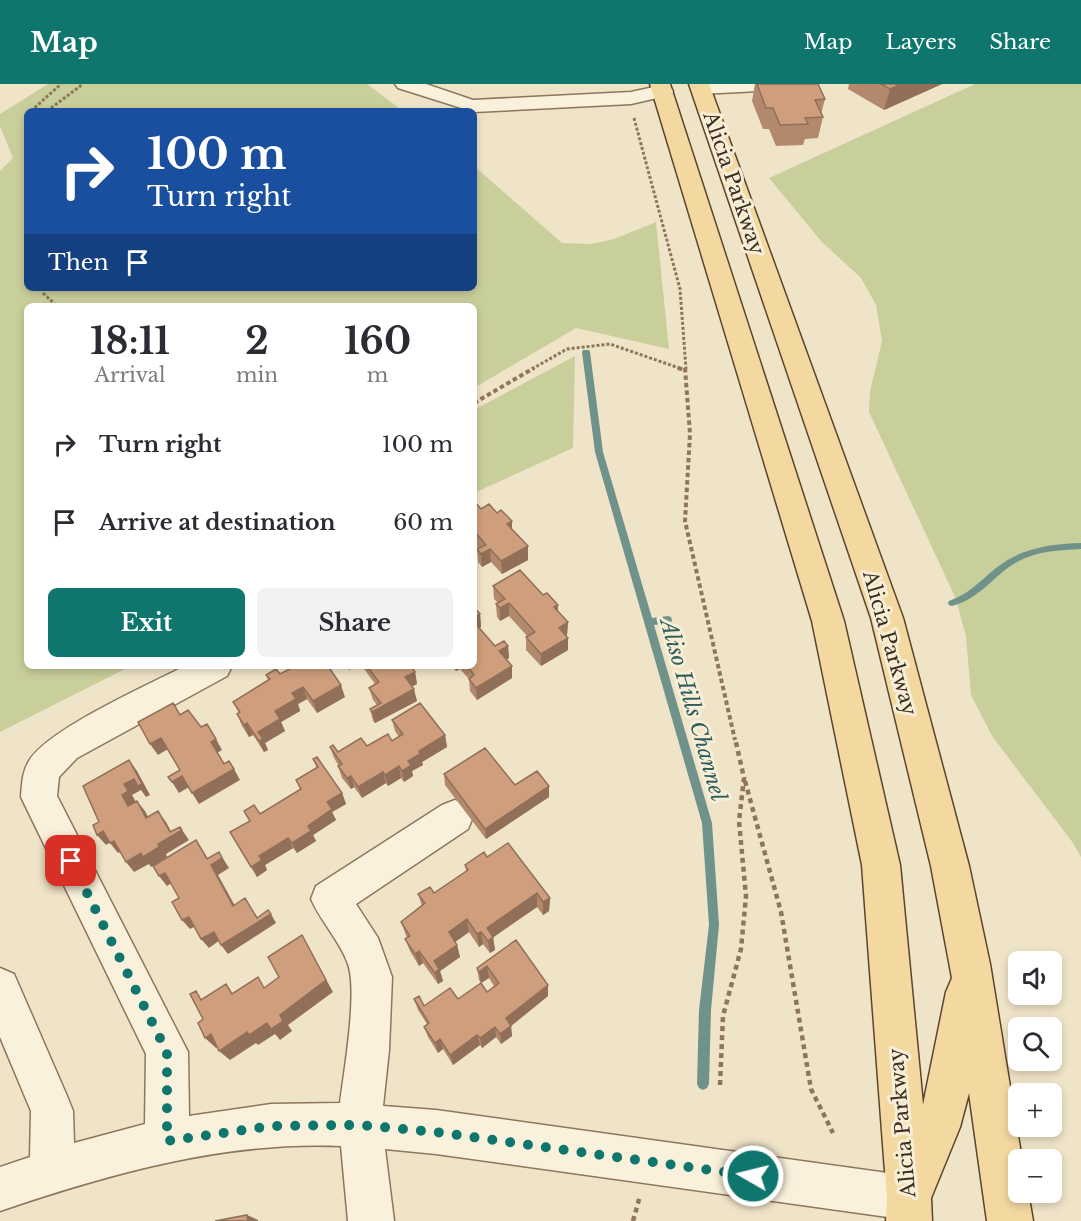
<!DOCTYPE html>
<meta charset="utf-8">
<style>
body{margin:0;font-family:"Libre Baskerville",serif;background:#f2f2f3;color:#2b2b33;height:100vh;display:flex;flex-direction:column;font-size:22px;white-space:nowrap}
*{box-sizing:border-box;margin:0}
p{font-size:20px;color:#7c7c81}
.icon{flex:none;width:33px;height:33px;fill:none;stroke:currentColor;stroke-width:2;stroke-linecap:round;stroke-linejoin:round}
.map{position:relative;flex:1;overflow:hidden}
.side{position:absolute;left:24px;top:219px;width:453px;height:366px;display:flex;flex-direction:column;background:#fff;border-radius:9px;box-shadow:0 3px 9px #0003}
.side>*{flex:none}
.top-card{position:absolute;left:24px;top:24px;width:453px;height:183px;border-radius:9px;box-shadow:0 3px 9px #0003;background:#1a4fa0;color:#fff;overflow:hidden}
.fabs{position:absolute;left:1008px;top:867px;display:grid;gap:12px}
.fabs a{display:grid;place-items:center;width:54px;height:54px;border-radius:9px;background:#fff;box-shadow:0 3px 9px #0003;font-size:30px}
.pin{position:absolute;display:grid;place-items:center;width:51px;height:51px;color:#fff;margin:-26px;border-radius:12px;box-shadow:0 3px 9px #0006}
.me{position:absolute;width:66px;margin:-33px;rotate:278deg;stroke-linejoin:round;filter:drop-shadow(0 0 4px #0008)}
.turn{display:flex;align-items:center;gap:21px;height:126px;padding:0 24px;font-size:27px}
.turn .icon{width:78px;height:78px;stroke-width:2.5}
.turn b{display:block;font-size:42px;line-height:51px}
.then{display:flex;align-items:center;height:57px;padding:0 24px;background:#0003;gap:12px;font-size:22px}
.eta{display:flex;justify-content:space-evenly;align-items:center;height:102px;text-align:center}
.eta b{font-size:36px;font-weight:700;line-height:42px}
.cta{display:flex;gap:12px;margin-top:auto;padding:12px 24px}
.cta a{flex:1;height:69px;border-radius:9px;background:#0f766e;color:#fff;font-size:24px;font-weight:700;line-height:69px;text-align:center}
.cta a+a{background:#f2f2f3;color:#2b2b33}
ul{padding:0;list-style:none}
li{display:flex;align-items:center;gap:18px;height:78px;padding:0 24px}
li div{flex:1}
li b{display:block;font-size:22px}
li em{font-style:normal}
header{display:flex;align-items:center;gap:36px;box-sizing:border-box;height:84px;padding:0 30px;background:#0f766e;color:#fff}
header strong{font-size:28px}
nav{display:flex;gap:33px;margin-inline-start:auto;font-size:21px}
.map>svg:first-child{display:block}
.green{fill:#c9cf9b}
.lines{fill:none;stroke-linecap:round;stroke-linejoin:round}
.stream{fill:#6f938a;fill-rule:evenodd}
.minor-casing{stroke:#8d765c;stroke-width:3}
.major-casing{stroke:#5b4430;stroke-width:3}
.path-far2{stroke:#8d765c;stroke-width:3;stroke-dasharray:3 2;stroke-linecap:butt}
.path-far1{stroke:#8d765c;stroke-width:4;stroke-dasharray:4.5 3;stroke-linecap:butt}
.path{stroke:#8d765c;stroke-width:4.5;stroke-dasharray:5 4;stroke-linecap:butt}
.minor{fill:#faf1dc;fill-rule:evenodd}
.major{fill:#f3d9a0;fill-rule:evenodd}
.wall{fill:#b2896c;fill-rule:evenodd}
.shaded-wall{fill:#916f58}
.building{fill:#cf9f7d;stroke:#916f58;stroke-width:1.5}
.route{stroke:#0f766e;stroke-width:10;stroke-dasharray:0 18}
.labels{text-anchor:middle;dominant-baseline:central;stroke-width:6;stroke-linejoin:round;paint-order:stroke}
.street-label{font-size:20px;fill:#3d2e20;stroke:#f7eed8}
.water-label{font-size:21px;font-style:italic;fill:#2f5d5a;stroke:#f7eed8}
</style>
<header>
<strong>Map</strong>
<nav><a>Map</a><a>Layers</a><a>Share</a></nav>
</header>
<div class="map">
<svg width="1081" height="1137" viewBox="0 0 1081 1137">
<rect width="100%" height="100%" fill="#f0e4c8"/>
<path class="green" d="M48,0H367L403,27H27V204H474V82L562,159L591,160L614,155L656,138L669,265L576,244L474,304V222H27V582H131L0,648V87L13,74L0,42V30Z
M975,0H1081V773L1073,759L992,652L971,611L966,553L956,515L869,328L870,307L882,257L876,221L861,194L821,157L769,94Z
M575,272L573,364L474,409V326Z"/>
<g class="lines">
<path class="stream" d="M583,266H589L590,268L603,368L652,534L668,532L671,533L672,536L671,539L654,541L712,739L719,841L711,926L709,1000L707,1004L703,1006L699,1004L697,1000L699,926L709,841L702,739L595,368L582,268Z
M1081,459V465C1059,466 1037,467 1017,478C991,493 983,513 952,522L949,521L948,519L949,517C969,510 980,497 996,484C1021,464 1050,460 1081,459Z"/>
<defs>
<path id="minor" d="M395,0H426L473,16L631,8L663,1L670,3L673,7L670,11L631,20L474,28L398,4Z
M693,0H790L787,4L780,6L701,10L694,8L691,4Z
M185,582H232L227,592L77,674L59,693L57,712L188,968L189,1032L271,1020L340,1019C344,987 358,908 348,880C340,857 321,838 311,815L316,802L442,721L455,716L468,721L473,733L468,745L356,820L378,854L392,893L389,966L383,1022L436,1026L909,1092L925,1098L931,1114L925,1130L909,1136L436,1070L385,1065L394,1137H348L341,1062C224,1057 109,1090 0,1127V1083L30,1073L31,1027L0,953V884L14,890L67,1012L73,1027L74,1059L145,1040L146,970L21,713C22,701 22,688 29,677C48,645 148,601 185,582Z"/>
<path id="major" d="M650,0H670L844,537L900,781L923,1021L946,908L952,894L931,782L871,534L689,0H709L903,534L969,782L990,880L1022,1076H1018V1108H1028L1033,1137H987L969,1009L960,1043L931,1114L932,1137H886L887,1114L862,781L812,537Z"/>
</defs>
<use href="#minor" class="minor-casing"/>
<use href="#major" class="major-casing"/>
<path class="path-far2" d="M31,27L61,0
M47,27L83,0
M634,34L680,205L686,285
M46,204L44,210L57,222
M532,285L567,265L610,260L682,285"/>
<path class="path-far1" d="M678,284L684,286
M685,284L690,350L685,437L735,656
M474,319L534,284"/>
<path class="path" d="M745,697L781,828L811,1005L833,1049
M720,1001L723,932L741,865L746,812L739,737L744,694L735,654
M633,1137L640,1112"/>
<use href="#minor" class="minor"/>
<use href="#major" class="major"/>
</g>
<path class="wall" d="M755,0H807L825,15L821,30L823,33L818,54L805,55L803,61L776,62L769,45H763L752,17Z
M849,0H942L884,26L848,5Z
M474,417L481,425L497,429L512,437V445L528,476L502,490L491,478L482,483L478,478L477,465H479L474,459Z
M493,502L543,511L558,521V528L568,538L567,551L566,552L568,554V566L541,582L526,566V553H528L509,532L500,537L497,533L496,520L498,519L494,515Z
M480,530L481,543L479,544L495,562H508L509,574L507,575L512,582V594L477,616L470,607L469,595L460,585L456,587L451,582H474Z
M362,582H411L415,588L417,600L412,602L417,617L375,639L373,637L370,625L377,621L373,616L369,604L375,600Z
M280,590L345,613L317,629L307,615L298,620L300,627L281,638L285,647L265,659L268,666L264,668L253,651L249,653L242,642L237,630L239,629L233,618L268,596L266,591Z
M392,636L445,651L447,663L422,678L423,681L412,687L413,692L404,698L401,694L388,702L386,699L362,714L354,703L351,705L342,694L338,682H339L334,674L330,663L338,668L392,657L399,653L395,647Z
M313,675L342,709L346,720L332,728L336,736L313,751L316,757L297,769L293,764L265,781L267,786L257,793L250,737L244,727L260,730L300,705L296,696L317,684Z
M444,690L515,701L549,713L486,755L445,701Z
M487,773L550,814L549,827L543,831L537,823L493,853L495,866L490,869L483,860L479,863L469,848L455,858L457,861L460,873L440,887L443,897L438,900L423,879L419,882L410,867L405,855L407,854L401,838L422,822L418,810L434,809L466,787L465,781Z
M516,856L548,912L511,942L512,952L501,960L496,953L482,964L480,961L453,981L443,965L438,969L428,953L424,943L427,940L418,926L414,915L424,922L458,915L481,899L479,896L477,884ZM489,894L494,902L487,908L481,899Z"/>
<path class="shaded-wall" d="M901,0H942L884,26L890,5Z
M512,437V451L507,440Z
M528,462V476L502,490L501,477Z
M490,465L491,478L482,483L481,470Z
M509,519V532L500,537V524Z
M558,521V533L554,523Z
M480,530L481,543L474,547V533Z
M568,538L567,551L559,556V544Z
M568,554V566L541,582V570Z
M508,562L509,574L500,579L499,567Z
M348,582H356L349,586Z
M455,582H460V585L456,587Z
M512,582V594L477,616L476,604Z
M415,588L417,600L407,605L405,593Z
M341,601L345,613L317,629L313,617Z
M303,603L307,615L298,620L300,627L281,638L285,647L265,659L268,666L264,668L259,657L258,648L275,627L292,609Z
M414,605L417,617L375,639L372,628Z
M247,639L253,651L249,653L244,641Z
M445,651L447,663L422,678L423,681L412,687L413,692L404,698L402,687L408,677L419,667Z
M161,654L168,665L158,671L150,660Z
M216,655L222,666L217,669L211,658Z
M129,676L137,687L150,711L146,713L141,706L132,711L136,718L128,722L122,711Z
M399,682L401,694L388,702L385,691Z
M234,685L240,696L199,720L192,709Z
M383,688L386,699L362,714L358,703Z
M182,692L189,703L179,709L172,698Z
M351,692L354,703L351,705L347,694Z
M549,702V713L486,755L485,745Z
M342,709L346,720L332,728L336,736L313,751L316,757L297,769L292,759L327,718Z
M137,717L145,727L154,744L146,734Z
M158,727L166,738L173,751L180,743L189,756L166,770L167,773L151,783L149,780L134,788L126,778L158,760Z
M103,747L112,757L106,761L97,751Z
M288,754L293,764L265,781L267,786L257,793L251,783L259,772Z
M196,756L212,781L219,768L229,784L218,791L240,831L233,822Z
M114,757L123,767L118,769L110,759Z
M165,789L173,798L167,802L159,792Z
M537,809V823L488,857L487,844Z
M245,814L259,837L271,830L276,839L228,870L221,861Z
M550,814L549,827L543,831V818Z
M189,833L196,842L190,845L182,836Z
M467,835L469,848L451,861L449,848Z
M214,848L220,856L209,864L201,855Z
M481,848L483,860L479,863L477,850Z
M302,851L333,908L288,941L292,947L280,956L275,950L258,961L256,959L230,976L219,967L247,948L280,931Z
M493,853L495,866L490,869L488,857Z
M457,861L460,873L440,887L443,897L438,900L435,889L434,877Z
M419,867L423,879L419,882L415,870Z
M487,882L489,894L481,899L479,888Z
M548,901V912L511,942L512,952L501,960L500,950L506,934Z
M495,943L496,953L482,964L480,954Z
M211,950L222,960L216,964L205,954Z
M477,951L480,961L453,981L450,971Z
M440,955L443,965L438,969L435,959Z
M247,1131L258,1136V1137H248Z"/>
<path class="building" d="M757,0H818L825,15L815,16L823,33L805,34L808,40L780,41L773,24H766Z
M881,0H901L890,5Z
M474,417L481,425L489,420L497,429L501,426L512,437L507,440L528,462L501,477L490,465L481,470L477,465L486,461L474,447Z
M520,486L543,511L547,509L558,521L554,523L568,538L559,544L568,554L541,570L526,553L535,548L509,519L500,524L496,520L505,515L493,502Z
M474,523L480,530L474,533Z
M474,538L495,562L504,557L508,562L499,567L512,582L476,604L469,595L474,591L467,582H474Z
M295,582H328L341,601L313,617L303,603L292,609L296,615L275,627L280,635L258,648L263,655L259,657L247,639L244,641L237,630L240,628L233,618L270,595L266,591L276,585L280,590Z
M367,582H411L415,588L405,593L414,605L372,628L370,625L381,619L369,604L379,598Z
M173,619L180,631L188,626L201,643L207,640L216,655L211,658L224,680L229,677L234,685L192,709L182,692L172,698L168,693L180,686L161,654L150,660L138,638Z
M420,619L445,651L419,667L420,670L408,677L411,681L402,687L399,682L385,691L383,688L358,703L351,692L347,694L338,682L342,680L330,663L333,661L338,668L361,654L367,662L388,650L392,657L403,650L392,636Z
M485,664L515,701L537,687L549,702L485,745L444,690Z
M317,673L342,709L327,718L332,725L308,742L311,747L292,759L288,754L259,772L262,776L251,783L230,748L250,737L244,727L254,721L260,730L301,705L296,696L318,683L313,675Z
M129,676L142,700L138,702L134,695L124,700L128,707L122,711L128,722L137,717L146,734L158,727L170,748L180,743L182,746L158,760L159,763L143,773L141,769L126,778L114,757L110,759L103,747L97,751L93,741L99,738L83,702Z
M196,756L207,775L219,768L222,774L211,781L233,822L245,814L257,834L268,826L271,830L221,861L214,848L201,855L189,833L182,836L172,818L179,814L165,789L159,792L153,782Z
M508,759L550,814L543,818L537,809L487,844L493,853L488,857L481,848L477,850L467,835L449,848L457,861L434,877L439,885L435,889L419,867L415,870L405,855L410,852L401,838L425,819L418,810L430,803L434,809L468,786L465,781L484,768L487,773Z
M302,851L326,896L280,931L283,937L271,945L267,939L249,951L247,948L219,967L211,950L205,954L198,939L203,935L190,910L196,907L201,916L226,900L232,910L258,893L264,904L279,893L268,873Z
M516,856L548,901L506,934L511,942L500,950L495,943L480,954L477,951L450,971L440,955L435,959L424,943L429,939L414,915L419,912L424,922L450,904L458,915L481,899L487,908L499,899L487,882L479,888L477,884Z
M247,1131L248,1137H215Z"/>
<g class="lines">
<path class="route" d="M71,777L167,968V1057L272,1042L359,1041L436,1048L753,1092"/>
</g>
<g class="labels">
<g class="street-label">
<text transform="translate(734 99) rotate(71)">Alicia Parkway</text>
<text transform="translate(890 559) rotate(74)">Alicia Parkway</text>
<text transform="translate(902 1039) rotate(-95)">Alicia Parkway</text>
</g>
<g class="water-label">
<text transform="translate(693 626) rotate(74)">Aliso Hills Channel</text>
</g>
</g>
</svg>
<div class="fabs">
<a><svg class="icon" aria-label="sound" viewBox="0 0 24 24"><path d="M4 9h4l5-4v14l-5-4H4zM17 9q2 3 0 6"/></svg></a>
<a><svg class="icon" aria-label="search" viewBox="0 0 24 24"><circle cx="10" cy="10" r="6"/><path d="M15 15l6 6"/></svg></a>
<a>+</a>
<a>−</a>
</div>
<div class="pin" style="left:71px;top:777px;background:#d93025"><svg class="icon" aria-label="arrive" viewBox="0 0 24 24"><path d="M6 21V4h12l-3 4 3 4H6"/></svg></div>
<svg class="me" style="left:753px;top:1092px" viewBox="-20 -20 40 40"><circle r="17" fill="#0f766e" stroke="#fff" stroke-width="3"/><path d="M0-11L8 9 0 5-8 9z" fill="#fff"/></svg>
<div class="top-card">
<div class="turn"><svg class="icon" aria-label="right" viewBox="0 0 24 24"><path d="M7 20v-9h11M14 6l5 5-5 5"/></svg><div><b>100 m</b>Turn right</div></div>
<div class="then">Then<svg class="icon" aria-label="arrive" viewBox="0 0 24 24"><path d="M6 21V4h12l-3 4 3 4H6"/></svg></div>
</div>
<section class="side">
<div class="eta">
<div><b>18:11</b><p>Arrival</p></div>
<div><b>2</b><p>min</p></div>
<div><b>160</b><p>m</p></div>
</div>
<ul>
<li><svg class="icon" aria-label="right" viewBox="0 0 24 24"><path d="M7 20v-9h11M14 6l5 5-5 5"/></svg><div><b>Turn right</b></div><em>100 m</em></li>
<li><svg class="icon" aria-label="arrive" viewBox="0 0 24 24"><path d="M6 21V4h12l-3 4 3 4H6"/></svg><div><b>Arrive at destination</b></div><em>60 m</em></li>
</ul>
<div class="cta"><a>Exit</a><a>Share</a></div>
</section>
</div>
